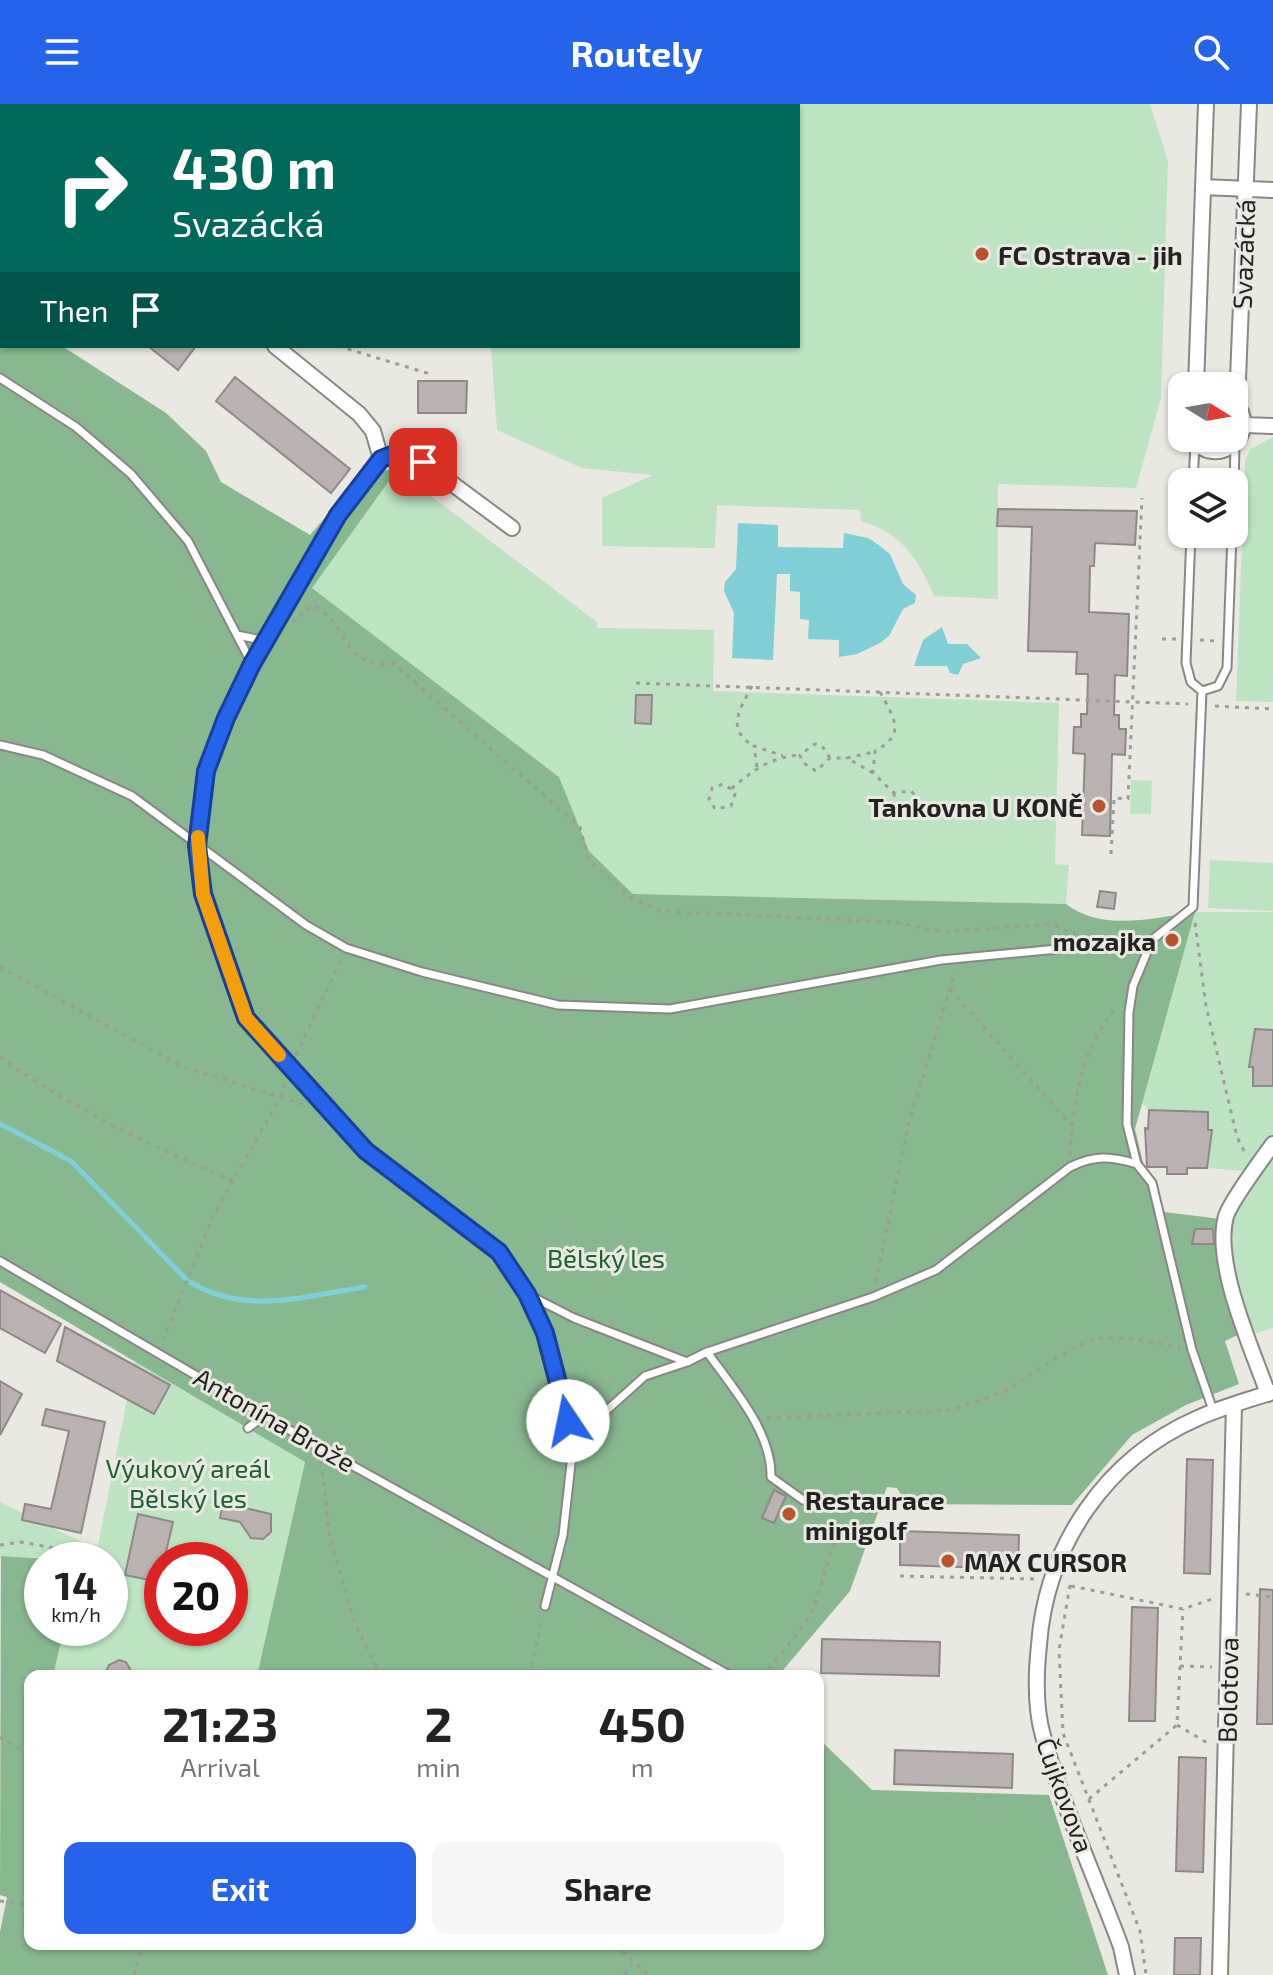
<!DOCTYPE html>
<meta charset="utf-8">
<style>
body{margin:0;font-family:"Exo 2",sans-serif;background:#f6f6f6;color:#222;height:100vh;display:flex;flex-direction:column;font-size:30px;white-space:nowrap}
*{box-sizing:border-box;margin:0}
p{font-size:26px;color:#767676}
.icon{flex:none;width:44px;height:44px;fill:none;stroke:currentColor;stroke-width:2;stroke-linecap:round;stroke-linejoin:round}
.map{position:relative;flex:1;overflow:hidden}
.drawer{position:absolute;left:24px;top:1566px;width:800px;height:280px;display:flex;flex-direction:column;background:#fff;border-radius:16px;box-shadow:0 2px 6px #0004}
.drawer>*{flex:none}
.banner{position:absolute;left:0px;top:0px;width:800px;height:244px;box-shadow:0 2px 6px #0004;background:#00695c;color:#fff;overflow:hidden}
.needle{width:52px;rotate:101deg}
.buttons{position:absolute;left:1168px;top:268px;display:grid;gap:16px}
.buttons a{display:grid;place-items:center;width:80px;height:80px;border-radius:16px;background:#fff;box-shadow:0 2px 6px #0004;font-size:40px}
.speed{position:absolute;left:24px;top:1438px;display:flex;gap:16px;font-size:40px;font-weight:700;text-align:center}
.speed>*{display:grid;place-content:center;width:104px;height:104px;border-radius:50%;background:#fff;box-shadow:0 2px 6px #0004;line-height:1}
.speed small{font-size:20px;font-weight:400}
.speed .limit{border:12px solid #d22;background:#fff;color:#111}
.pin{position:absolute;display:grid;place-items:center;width:68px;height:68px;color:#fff;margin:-34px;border-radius:16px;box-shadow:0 4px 12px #0006}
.me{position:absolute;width:88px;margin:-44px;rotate:349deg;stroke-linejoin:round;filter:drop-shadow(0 0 6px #0008)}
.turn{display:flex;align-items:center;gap:28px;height:168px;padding:0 40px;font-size:36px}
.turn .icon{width:104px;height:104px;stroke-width:2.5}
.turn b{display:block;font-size:56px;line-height:68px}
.then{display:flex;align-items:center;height:76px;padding:0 40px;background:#0003;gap:16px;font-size:30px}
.eta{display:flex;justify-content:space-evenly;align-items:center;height:136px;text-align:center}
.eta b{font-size:48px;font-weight:700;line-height:56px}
.cta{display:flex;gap:16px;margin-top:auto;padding:16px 40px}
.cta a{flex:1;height:92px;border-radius:16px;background:#2563eb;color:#fff;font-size:32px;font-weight:700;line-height:92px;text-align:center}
.cta a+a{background:#f6f6f6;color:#222}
header{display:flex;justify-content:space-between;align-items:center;height:104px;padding:0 40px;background:#2563eb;color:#fff;font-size:36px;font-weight:700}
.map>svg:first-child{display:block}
.green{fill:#bce4c2;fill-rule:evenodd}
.forest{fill:#88b88f}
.water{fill:#80cfd6}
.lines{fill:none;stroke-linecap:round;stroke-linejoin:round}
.stream{stroke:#80cfd6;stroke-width:5}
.building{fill:#bab2b1;stroke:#8f8887;stroke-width:2}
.service-casing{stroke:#888781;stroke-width:11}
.minor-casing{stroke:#888781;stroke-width:18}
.path{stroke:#9d9c97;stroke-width:3;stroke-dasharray:4 6;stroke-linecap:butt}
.service{stroke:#fff;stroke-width:7}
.minor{stroke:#fff;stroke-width:14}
.route-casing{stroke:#184099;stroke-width:20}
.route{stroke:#2563eb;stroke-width:14}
.slow{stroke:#f59e0b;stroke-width:14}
.poi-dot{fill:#ba532c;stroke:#e9e8e1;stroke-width:3}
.labels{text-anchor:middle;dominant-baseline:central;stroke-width:6;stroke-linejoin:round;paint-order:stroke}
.poi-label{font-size:26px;font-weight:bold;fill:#232321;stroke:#e9e8e1;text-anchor:start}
.street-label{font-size:26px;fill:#232321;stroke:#e9e8e1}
.park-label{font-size:26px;fill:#1b632f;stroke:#e9e8e1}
</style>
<header><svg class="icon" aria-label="menu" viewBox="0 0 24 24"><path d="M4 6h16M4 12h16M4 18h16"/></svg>Routely<svg class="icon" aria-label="search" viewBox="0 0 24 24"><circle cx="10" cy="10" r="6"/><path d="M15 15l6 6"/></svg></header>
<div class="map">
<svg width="1273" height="1871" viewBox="0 0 1273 1871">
<rect width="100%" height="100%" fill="#e9e8e1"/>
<path class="green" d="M504,0H1150L1168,57L1161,294L1136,384L998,380V495L934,492C917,453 902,429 861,417L860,406L717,401L715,444L602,442V394L653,371L582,364L497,326L491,242H798V2Z
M1273,333V598L1236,597L1245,357L1250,345Z
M397,366L597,518V524L714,526L713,587L1059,599L1055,760L1069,761L1066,800L633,790L589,747L559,673L312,484Z
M1131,676L1152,677L1151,710H1130Z
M1210,756L1273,759V807L1208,804Z
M1195,808H1273V1224L1248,1232L1225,1150L1226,1112L1254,1068L1207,1064L1212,1027L1149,1006L1142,999Z
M135,1256L305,1358L257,1572H68L54,1568L64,1524H110V1456L1,1452L0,1456V1398L84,1439L98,1441ZM162,1456H230V1524H162Z"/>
<path class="forest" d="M0,203L2,242H62L166,309L206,347L221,378L310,431L365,367L397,366L312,484L559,673L589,747L633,790L1066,800C1103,828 1152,814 1195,808L1135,1025L1147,1076L1164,1108L1221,1115L1242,1229L1225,1237L1239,1280L1186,1301L1132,1331L1072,1401L906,1400L897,1384L887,1383L850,1487L778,1572H257L305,1358L0,1178Z
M1,1452L68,1456H42V1524H64L54,1568L68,1572H30V1840H818V1634L872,1686L1049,1691L1108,1871H0V1828L7,1793L0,1791Z"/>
<path class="water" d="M738,419L778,421V443L843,444L844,429L868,434L880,442L890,450L903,480L916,491L915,499L903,505L889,532L880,539L857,550L839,553V536L808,535L809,516L800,515V488L790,487V470H777L773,556L732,554L734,509L724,487L725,478L736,465Z
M942,523L948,540H967L981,554L963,560L958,571L950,569L947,562H914L923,536Z"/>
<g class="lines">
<path class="stream" d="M0,1020L71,1057L186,1175
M190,1178C246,1212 304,1192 365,1183"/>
</g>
<path class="building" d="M148,242H196L178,266Z
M235,273L350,365L331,389L216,297Z
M418,277H467L466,309H418Z
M998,405L1137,407L1135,441L1095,439L1094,462H1090L1089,508L1129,510L1127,572L1115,571L1114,611H1119V625H1126L1125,651L1112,650L1110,732L1082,731L1085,650L1073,649L1074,623H1081V610H1087L1088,570H1076L1077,548L1028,547L1032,423L997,422Z
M636,591H652L651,620L635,619Z
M1100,787L1116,789L1114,805L1097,803Z
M1255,925L1273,926V982H1253V963H1249Z
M1149,1006L1208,1008V1026H1212L1207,1064H1187V1070H1167V1063H1147L1145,1024L1148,1025Z
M1195,1125H1213L1214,1140H1192Z
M0,1186L61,1220L45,1249L0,1224Z
M65,1223L170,1281L154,1310L57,1257Z
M0,1277L22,1290L0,1331Z
M46,1305L105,1318L81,1429L22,1416L25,1400L51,1405L69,1327L42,1321Z
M1187,1355L1213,1356L1210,1470L1184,1469Z
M774,1386L786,1392L774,1419L762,1414Z
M223,1399L271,1410V1428L263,1435L251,1434L240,1418L220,1414Z
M138,1410L173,1418L159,1478L125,1471Z
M900,1427L1019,1431L1018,1465L900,1461Z
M1260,1485L1273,1486V1620H1257Z
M1132,1503L1158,1504L1155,1617H1129Z
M822,1535L940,1538L939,1572L821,1569Z
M119,1556L126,1558L134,1572H104L109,1561Z
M895,1646L1013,1650L1012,1684L894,1680Z
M1179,1653L1206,1654L1203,1768L1176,1767Z
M1175,1834H1201L1200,1871H1174Z"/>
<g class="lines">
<defs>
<path id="service" d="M0,274L76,323L131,370L188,437L252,560
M381,355L338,411L252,560L226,614L206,667L197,742L203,790L246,914L366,1047L499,1148L527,1190L545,1229L557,1266L573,1342L563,1431L545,1502
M1193,378L1195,340
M1234,384L1235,340
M1191,430L1186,559L1191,578L1202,587L1218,582L1227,564L1232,430
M237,531L266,537
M1202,587L1193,803L1152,836L1133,882L1129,908L1127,1020L1137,1060L1152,1079L1192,1246L1213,1306
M0,641L43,651L132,692L306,821L346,844L422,868L558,901L670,905L941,856L1152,836
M0,1157L310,1338L731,1572
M529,1191L574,1214L687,1258L707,1248
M248,1324L265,1311
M573,1342L587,1324L645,1272L687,1258
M871,1404L803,1396L771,1373C772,1328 733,1284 707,1248L873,1193L936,1166L1070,1063C1094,1051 1111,1052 1137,1060"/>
<path id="minor" d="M466,0L468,2
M486,2L490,0
M1203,83L1273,86
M275,242L359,310L373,327L381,355L397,349L423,358L512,424
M1196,282L1206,0
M1237,300L1249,0
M1244,321L1273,322
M1191,334C1217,368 1263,329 1234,298
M1268,1290C1252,1244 1213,1160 1226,1112C1231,1097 1262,1055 1273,1040
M1127,1871L1121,1843C1096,1775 1062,1701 1043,1632C1035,1604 1036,1569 1039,1541C1046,1442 1106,1354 1198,1314C1222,1303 1248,1296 1273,1288
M1220,1871L1234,1301"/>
</defs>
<use href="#service" class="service-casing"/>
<use href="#minor" class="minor-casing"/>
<path class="path" d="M141,0L144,2
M345,0L348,2
M8,2L9,0
M196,2L197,0
M397,2L399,0
M0,14L2,11
M0,229L2,226
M338,242L430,270
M292,518L313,501C354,524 337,562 394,560L580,723L588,755L636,797L660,807L895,818L943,828L1051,820L1075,830
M1162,535H1176
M1200,536L1216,537
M636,579L1188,600
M752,582C740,605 725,626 754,642
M880,588C894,614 907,630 875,647L873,669L894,689L911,687L916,692L917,706L905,712L894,706V689
M1215,602L1273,605
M830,654L822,642L815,640L800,651L802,658L816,667L830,654H847
M757,663L754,642L783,652
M873,669L847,654L873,648
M731,685L723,680L712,684L709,695L715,705L731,702L735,690L731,685C753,666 771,653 800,651
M1111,750L1114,694L1128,695L1142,394
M1195,819L1206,902L1237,1033L1245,1049
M0,863L183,963L308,1002
M950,885L1072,1022
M296,951L341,856
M0,953C73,1005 151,1042 233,1077
M1070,1051C1074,993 1080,948 1117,902
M876,1178L909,1018L955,868
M163,1236L214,1110L280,994L286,976
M767,1314L952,1306L1005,1287L1055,1254L1095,1234L1137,1235L1180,1244
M321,1358L330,1434L355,1520L381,1572
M0,1441L21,1438L81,1449
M900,1472L1036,1475
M1070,1481L1059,1546L1063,1629L1140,1827L1146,1871
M1071,1482L1183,1505L1215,1494
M1246,1490L1273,1493
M1180,1562L1212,1563
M530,1572L542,1514
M762,1572C778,1552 797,1533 809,1512C827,1481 823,1438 855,1416
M1177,1621L1211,1641
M0,1633L30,1651
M1089,1695L1177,1621L1183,1505
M0,1797L30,1801
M615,1840L648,1871
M134,1871L142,1840
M625,1871L632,1859"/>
<use href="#service" class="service"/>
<use href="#minor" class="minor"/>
</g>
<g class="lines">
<defs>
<path id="route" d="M423,358L397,349L381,355L338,411L252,560L226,614L206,667L197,742L203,790L246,914L366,1047L499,1148L527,1190L545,1229L568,1317"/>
</defs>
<use href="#route" class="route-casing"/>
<use href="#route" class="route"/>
<path class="slow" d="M198,733L203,790L246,914L279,951"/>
</g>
<g class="poi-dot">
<circle cx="982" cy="150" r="8"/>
<circle cx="1099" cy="702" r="8"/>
<circle cx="1172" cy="836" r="8"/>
<circle cx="789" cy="1410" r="8"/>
<circle cx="948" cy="1457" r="8"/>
</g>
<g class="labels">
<g class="poi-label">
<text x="998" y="150">FC Ostrava - jih</text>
<text x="1083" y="702" text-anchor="end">Tankovna U KONĚ</text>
<text x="1156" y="836" text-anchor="end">mozajka</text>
<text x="805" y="1395">Restaurace<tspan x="805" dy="30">minigolf</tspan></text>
<text x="964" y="1457">MAX CURSOR</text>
</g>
<g class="street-label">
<text transform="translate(1243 150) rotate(-88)">Svazácká</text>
<text transform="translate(275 1315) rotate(30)">Antonína Brože</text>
<text transform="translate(1227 1586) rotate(-89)">Bolotova</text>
<text transform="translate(1066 1691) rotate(70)">Čujkovova</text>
</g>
<g class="park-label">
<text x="606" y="1153">Bělský les</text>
<text x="188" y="1363">Výukový areál<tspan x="188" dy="30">Bělský les</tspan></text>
</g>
</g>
</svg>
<div class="buttons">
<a><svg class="needle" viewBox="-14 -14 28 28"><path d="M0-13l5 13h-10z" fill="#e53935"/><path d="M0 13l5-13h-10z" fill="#767676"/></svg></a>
<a><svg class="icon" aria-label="layers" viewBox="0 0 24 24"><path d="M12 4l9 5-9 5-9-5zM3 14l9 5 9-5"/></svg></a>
</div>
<div class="speed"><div>14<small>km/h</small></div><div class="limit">20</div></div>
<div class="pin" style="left:423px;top:358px;background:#d93025"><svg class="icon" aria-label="arrive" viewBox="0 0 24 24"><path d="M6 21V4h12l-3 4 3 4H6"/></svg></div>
<svg class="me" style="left:568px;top:1317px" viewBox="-20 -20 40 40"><circle r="19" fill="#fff"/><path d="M0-13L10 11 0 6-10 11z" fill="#2563eb"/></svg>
<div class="banner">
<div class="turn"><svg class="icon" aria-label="right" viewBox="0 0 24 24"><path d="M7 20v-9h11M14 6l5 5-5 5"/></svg><div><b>430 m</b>Svazácká</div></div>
<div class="then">Then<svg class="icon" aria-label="arrive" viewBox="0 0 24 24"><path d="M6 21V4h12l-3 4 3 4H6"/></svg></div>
</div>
<section class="drawer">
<div class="eta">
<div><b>21:23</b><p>Arrival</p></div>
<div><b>2</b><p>min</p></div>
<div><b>450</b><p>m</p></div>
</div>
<div class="cta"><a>Exit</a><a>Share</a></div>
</section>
</div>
